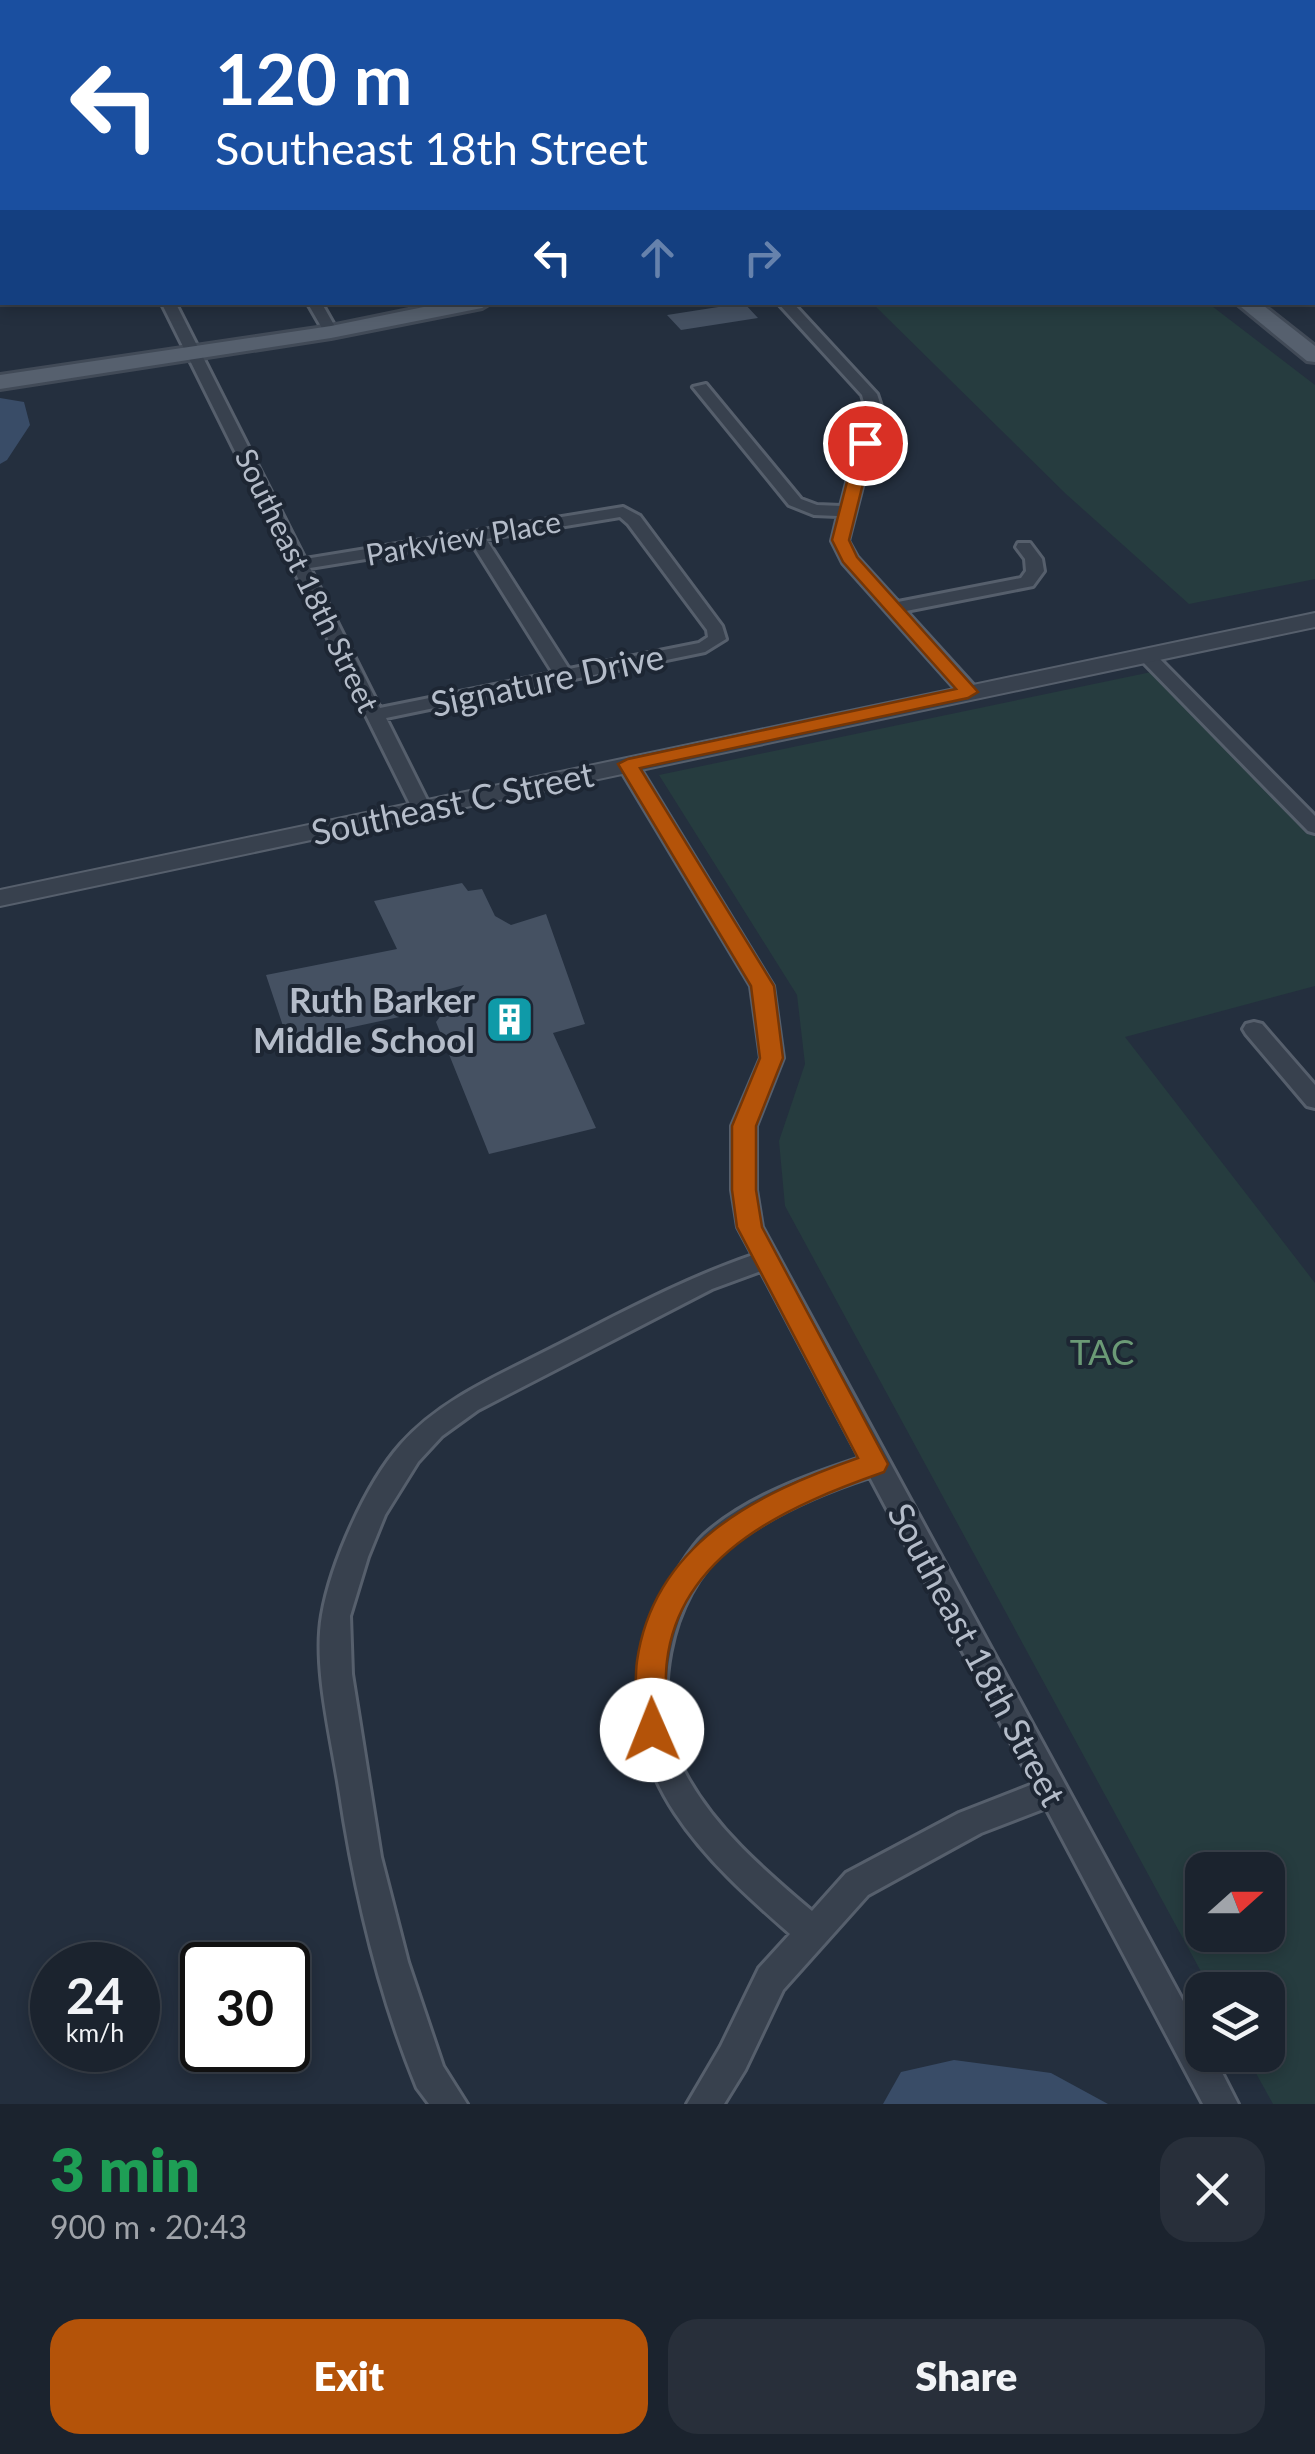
<!DOCTYPE html>
<meta charset="utf-8">
<style>
body{margin:0;font-family:Lato,sans-serif;background:#282f3a;color:#f1f3f6;height:100vh;display:flex;flex-direction:column;font-size:38px;white-space:nowrap}
*{box-sizing:border-box;margin:0}
p{font-size:32px;color:#a0a4aa}
.icon{flex:none;width:55px;height:55px;fill:none;stroke:currentColor;stroke-width:2;stroke-linecap:round;stroke-linejoin:round}
.map{position:relative;height:2104px;overflow:hidden}
.panel{display:flex;flex-direction:column;background:#1b232e;flex:1}
.panel>*{flex:none}
.top-card{position:absolute;left:0px;top:0px;width:1315px;height:305px;box-shadow:0 5px 15px #0003,0 0 0 2px #39404a;background:#1a4fa0;color:#fff;overflow:hidden}
.needle{width:65px;rotate:69deg}
.tools{position:absolute;left:1185px;top:1852px;display:grid;gap:20px}
.tools a{display:grid;place-items:center;width:100px;height:100px;border-radius:20px;background:#1b232e;box-shadow:0 5px 15px #0003,0 0 0 2px #39404a;font-size:50px}
.speed{position:absolute;left:30px;top:1942px;display:flex;gap:20px;font-size:50px;font-weight:700;text-align:center}
.speed>*{display:grid;place-content:center;width:130px;height:130px;border-radius:50%;background:#1b232e;box-shadow:0 5px 15px #0003,0 0 0 2px #39404a;line-height:1}
.speed small{font-size:25px;font-weight:400}
.speed .limit{border:5px solid #111;border-radius:15px;background:#fff;color:#111}
.pin{position:absolute;display:grid;place-items:center;width:85px;height:85px;color:#fff;margin:-42px;border:5px solid #fff;border-radius:50%;box-shadow:0 2px 10px #0007}
.me{position:absolute;width:110px;margin:-55px;rotate:359deg;stroke-linejoin:round;filter:drop-shadow(0 0 8px #0008)}
.turn{display:flex;align-items:center;gap:35px;height:210px;padding:0 50px;font-size:45px}
.turn .icon{width:130px;height:130px;stroke-width:2.5}
.turn b{display:block;font-size:70px;line-height:85px}
.lanes{display:flex;align-items:center;height:95px;padding:0 50px;background:#0003;justify-content:center;gap:50px;direction:ltr}
.lanes .off{opacity:.35}
.round{display:grid;place-items:center;flex:none;width:105px;height:105px;border-radius:30px;background:#282f3a}
.head{display:flex;align-items:center;justify-content:space-between;height:170px;padding:0 50px}
h1{font-size:60px;font-weight:800;line-height:75px;color:#1e9e55}
.primary-button{display:flex;gap:20px;margin-top:auto;padding:20px 50px}
.primary-button a{flex:1;height:115px;border-radius:30px;background:#b45309;color:#fff;font-size:40px;font-weight:800;line-height:115px;text-align:center}
.primary-button a+a{background:#282f3a;color:#f1f3f6}
.map>svg:first-child{display:block}
.green{fill:#263c3f;fill-rule:evenodd}
.water{fill:#394c67}
.lines{fill:none;stroke-linecap:round;stroke-linejoin:round}
.stream{stroke:#394c67;stroke-width:2.5}
.building{fill:#455162}
.minor-casing{stroke:#565f6c;stroke-width:6}
.tertiary-casing{stroke:#565f6c;stroke-width:4}
.primary-casing{stroke:#414a57;stroke-width:6}
.minor{fill:#38414e;fill-rule:evenodd}
.tertiary{fill:#38414e;fill-rule:evenodd}
.primary{fill:#56606e;fill-rule:evenodd}
.route{fill:#b45309;stroke:#753606;stroke-width:2.5}
.labels{text-anchor:middle;dominant-baseline:central;stroke-width:8;stroke-linejoin:round;paint-order:stroke}
.far-street-label{font-size:30px;fill:#b4bcc9;stroke:#1d2633}
.street-label{font-size:35px;fill:#b4bcc9;stroke:#1d2633}
.poi-label{font-size:35px;font-weight:bold;fill:#b4bcc9;stroke:#1d2633;text-anchor:end}
.park-label{font-size:35px;fill:#6b9a76;stroke:#1d2633}
</style>
<div class="map">
<svg width="1315" height="2104" viewBox="0 0 1315 2104">
<rect width="100%" height="100%" fill="#242f3e"/>
<path class="green" d="M93,0H655L658,2H96Z
M872,303H1208L1315,385V579L1189,604L1066,494Z
M1161,670L1315,827V986L1125,1037L1315,1283V2104H1273L1246,2055H1268V1990H1211L785,1206L779,1141L805,1064L797,995L659,775ZM1202,1870H1268V1935H1202Z"/>
<path class="water" d="M0,398L24,402L30,425L7,460L0,464Z
M954,2060L1051,2073L1108,2104H883L901,2072Z"/>
<g class="lines">
<path class="stream" d="M993,0L1008,2"/>
</g>
<path class="building" d="M744,303L758,318L681,330L667,315Z
M462,883L468,891L482,889L495,916L511,925L546,914L585,1024L553,1033L596,1128L489,1154L436,1022L464,985L399,1003L404,1016L288,1041L266,975L397,949L374,901Z"/>
<g class="lines">
<defs>
<path id="minor" d="M1212,0H1226L1227,2H1214Z
M1312,54H1315V61H1312Z
M2,82V90L0,91V83Z
M1312,90H1315V98H1312Z
M2,131V139L0,140V132Z
M1312,278H1315L1312,287Z
M161,302H175L305,559L623,507L640,516L722,626L726,639L705,652L386,718L431,808L428,812H414ZM620,517L628,524L707,630L708,637L699,643L569,669L486,539ZM471,542L553,673L380,708L310,568Z
M307,302H321L338,332L336,335H326Z
M777,302H792L877,394L882,409L848,541L857,557L898,602L1021,578L1026,571L1025,559L1016,547L1018,543H1030L1042,559L1044,571L1033,586L906,611L976,688V696H962L843,563L832,541L838,516L814,515L789,505L693,387L706,384L801,499L817,505L841,506L866,409L862,395Z
M1148,652L1154,653L1315,816V833L1308,831L1142,661V653Z
M628,759L638,765L773,986L783,1058L756,1126V1190L762,1227L1202,2036V2055H1213L1238,2104H1203L1046,1808L981,1833L868,1895L783,1990L745,2070L724,2104H687L721,2046L759,1968L790,1934C749,1898 706,1860 675,1813C625,1738 625,1646 677,1571C685,1559 693,1545 704,1535C746,1497 808,1475 860,1458L761,1271L712,1289L478,1410L442,1436L418,1462L385,1515L368,1557L350,1616L352,1674L381,1857L408,1962L443,2066L467,2104H429L417,2088C378,1993 354,1889 339,1788C331,1736 313,1666 322,1615C331,1563 366,1483 401,1444C442,1398 500,1375 554,1347C619,1314 683,1279 753,1255L738,1227L732,1190V1126L761,1058L751,986L618,765ZM870,1477L1033,1784L959,1813L846,1873L812,1911C765,1871 713,1827 684,1771C649,1704 668,1596 728,1548C769,1515 821,1493 870,1477Z
M1254,1022L1262,1024L1315,1085V1108L1307,1106L1246,1034L1243,1029L1246,1024Z"/>
<path id="tertiary" d="M1315,613V627L0,906V890Z"/>
<path id="primary" d="M844,0H862L863,2H846Z
M448,302H492L482,308L331,338L0,389V375L331,326Z
M1235,302H1259L1315,346V362L1307,361Z"/>
</defs>
<use href="#minor" class="minor-casing"/>
<use href="#tertiary" class="tertiary-casing"/>
<use href="#primary" class="primary-casing"/>
<use href="#minor" class="minor"/>
<use href="#tertiary" class="tertiary"/>
<use href="#primary" class="primary"/>
</g>
<path class="route" d="M865,438L873,443L849,540L857,557L978,692L968,698L640,768L774,986L783,1058L756,1126V1190L762,1227L888,1464L884,1472C793,1504 680,1551 667,1661C664,1683 667,1708 668,1730L663,1740L652,1744L642,1740L637,1730C637,1708 634,1683 637,1661C654,1543 758,1493 858,1458L737,1227L732,1190V1126L760,1058L751,986L618,764L628,759L956,689L843,562L832,540L857,443Z"/>
<defs>
<symbol id="building-square" viewBox="-11 -11 22 22"><rect x="-9" y="-9" width="18" height="18" rx="4" fill="#0f9aa8" stroke="#1d2633"/><path d="M-4-6H4V6H1V3H-1V6H-4ZM-2.5-4.3h1.7v1.8h-1.7ZM.8-4.3h1.7v1.8H.8ZM-2.5-1h1.7V.8h-1.7ZM.8-1h1.7V.8H.8Z" fill="#fff"/></symbol>
</defs>
<g fill-rule="evenodd">
<use href="#building-square" x="482" y="992" width="55" height="55"/>
</g>
<g class="labels">
<g class="far-street-label">
<text transform="translate(463 537) rotate(-10)">Parkview Place</text>
<text transform="translate(308 580) rotate(64)">Southeast 18th Street</text>
</g>
<g class="street-label">
<text transform="translate(547 679) rotate(-12)">Signature Drive</text>
<text transform="translate(452 802) rotate(-12)">Southeast C Street</text>
<text transform="translate(978 1654) rotate(62)">Southeast 18th Street</text>
</g>
<g class="poi-label">
<text x="475" y="999">Ruth Barker<tspan x="475" dy="40">Middle School</tspan></text>
</g>
<g class="park-label">
<text x="1102" y="1351">TAC</text>
</g>
</g>
</svg>
<div class="tools">
<a><svg class="needle" viewBox="-14 -14 28 28"><path d="M0-13l5 13h-10z" fill="#e53935"/><path d="M0 13l5-13h-10z" fill="#a0a4aa"/></svg></a>
<a><svg class="icon" aria-label="layers" viewBox="0 0 24 24"><path d="M12 4l9 5-9 5-9-5zM3 14l9 5 9-5"/></svg></a>
</div>
<div class="speed"><div>24<small>km/h</small></div><div class="limit">30</div></div>
<div class="pin" style="left:865px;top:443px;background:#d93025"><svg class="icon" aria-label="arrive" viewBox="0 0 24 24"><path d="M6 21V4h12l-3 4 3 4H6"/></svg></div>
<svg class="me" style="left:652px;top:1730px" viewBox="-20 -20 40 40"><circle r="19" fill="#fff"/><path d="M0-13L10 11 0 6-10 11z" fill="#b45309"/></svg>
<div class="top-card">
<div class="turn"><svg class="icon" aria-label="left" viewBox="0 0 24 24"><path d="M17 20v-9H6M10 6l-5 5 5 5"/></svg><div><b>120 m</b>Southeast 18th Street</div></div>
<div class="lanes"><svg class="icon" aria-label="left" viewBox="0 0 24 24"><path d="M17 20v-9H6M10 6l-5 5 5 5"/></svg><svg class="icon off" aria-label="ahead" viewBox="0 0 24 24"><path d="M12 20V5M6 11l6-6 6 6"/></svg><svg class="icon off" aria-label="right" viewBox="0 0 24 24"><path d="M7 20v-9h11M14 6l5 5-5 5"/></svg></div>
</div>
</div>
<section class="panel">
<div class="head"><div><h1>3 min</h1><p>900 m · 20:43</p></div><a class="round"><svg class="icon" aria-label="close" viewBox="0 0 24 24"><path d="M6 6l12 12M18 6L6 18"/></svg></a></div>
<div class="primary-button"><a>Exit</a><a>Share</a></div>
</section>
